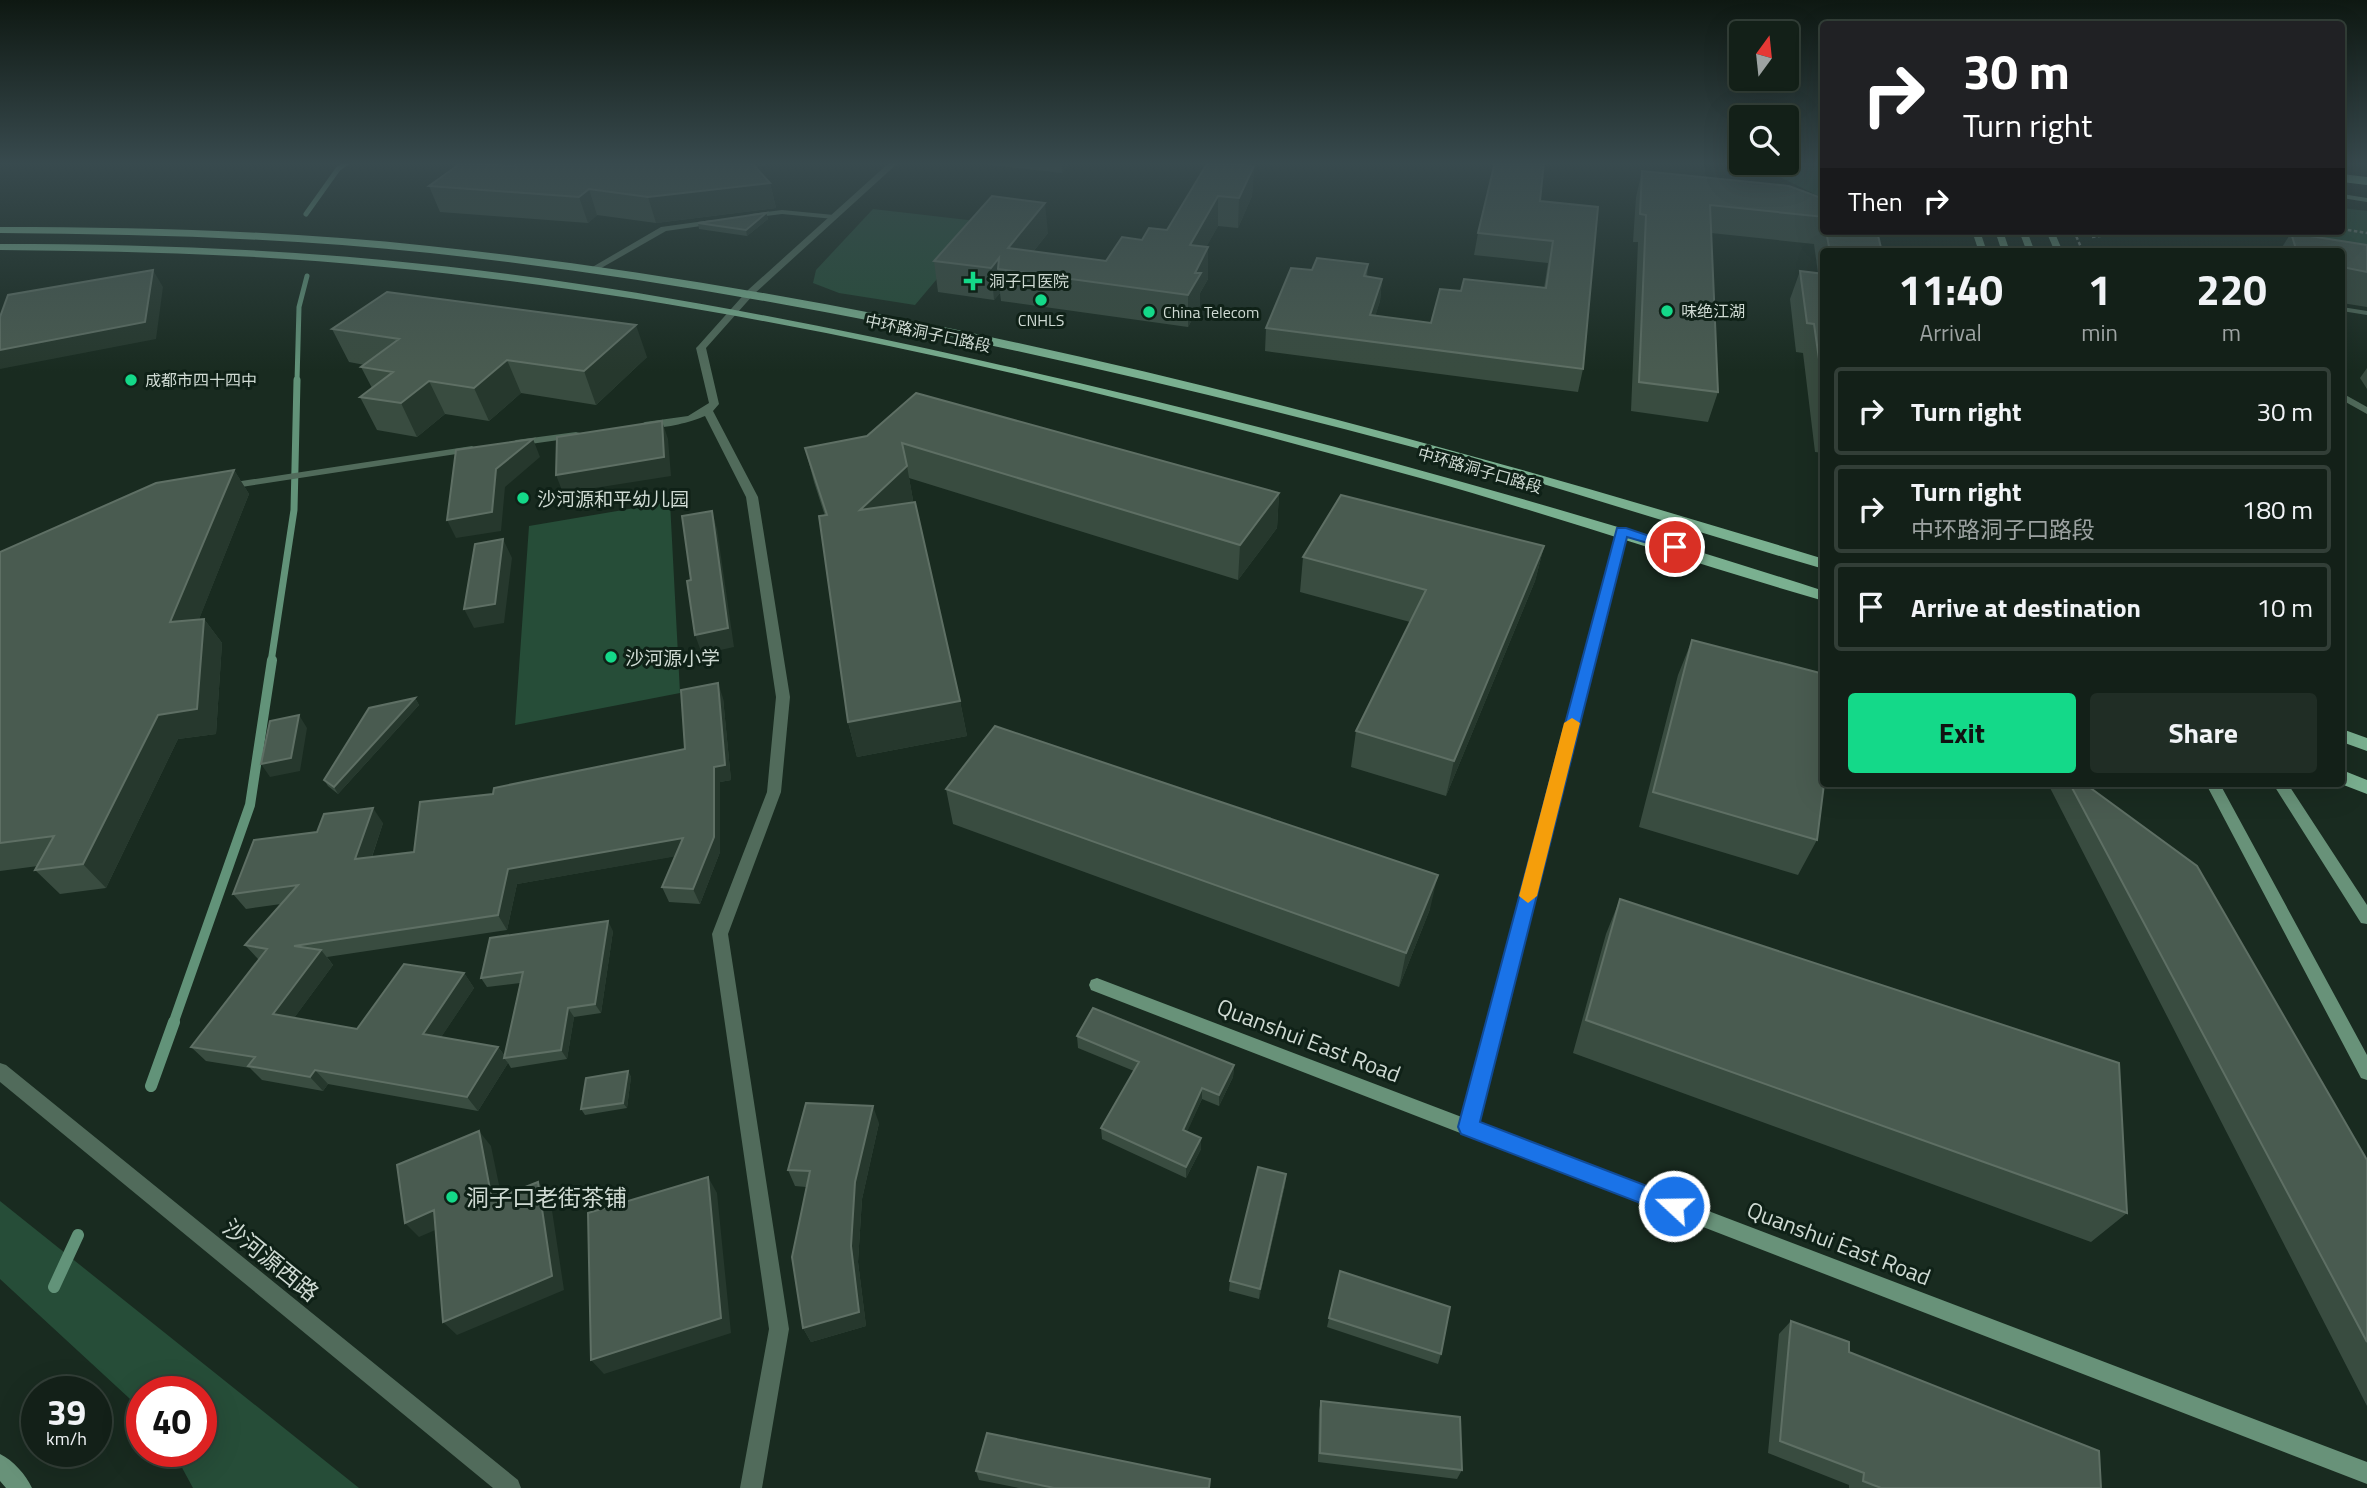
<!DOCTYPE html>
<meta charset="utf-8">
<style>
body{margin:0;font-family:"Titillium Web","Noto Sans SC",sans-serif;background:#202d25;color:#f1f3f6;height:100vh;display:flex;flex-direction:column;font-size:26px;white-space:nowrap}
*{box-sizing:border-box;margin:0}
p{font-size:23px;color:#9da3a2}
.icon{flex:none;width:38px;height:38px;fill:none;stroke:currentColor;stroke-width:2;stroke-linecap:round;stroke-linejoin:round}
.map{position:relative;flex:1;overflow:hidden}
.panel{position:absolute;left:1820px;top:248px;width:525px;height:539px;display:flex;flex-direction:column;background:#132018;border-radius:7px;box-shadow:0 7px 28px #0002,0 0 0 2px #323e37}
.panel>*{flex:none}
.hud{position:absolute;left:1820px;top:21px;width:525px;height:214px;border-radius:7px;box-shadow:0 7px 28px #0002,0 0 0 2px #323e37;background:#202124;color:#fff;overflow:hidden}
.needle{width:46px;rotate:15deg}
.buttons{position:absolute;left:1729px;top:21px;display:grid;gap:14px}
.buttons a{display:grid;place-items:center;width:70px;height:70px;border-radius:7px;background:#132018;box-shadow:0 7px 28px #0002,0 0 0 2px #323e37;font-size:35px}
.speed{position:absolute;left:21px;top:1376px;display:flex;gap:14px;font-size:35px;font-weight:700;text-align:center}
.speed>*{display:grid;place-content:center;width:91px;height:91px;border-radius:50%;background:#132018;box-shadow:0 7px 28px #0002,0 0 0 2px #323e37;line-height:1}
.speed small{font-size:18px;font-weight:400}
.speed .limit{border:10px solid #d22;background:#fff;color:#111}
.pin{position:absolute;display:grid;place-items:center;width:60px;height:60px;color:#fff;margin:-30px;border:4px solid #fff;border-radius:50%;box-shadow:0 2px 7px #0007}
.me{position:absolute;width:77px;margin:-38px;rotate:291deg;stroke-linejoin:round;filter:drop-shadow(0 0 5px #0008)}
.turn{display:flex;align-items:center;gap:24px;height:147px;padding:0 28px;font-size:32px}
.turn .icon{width:91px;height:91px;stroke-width:2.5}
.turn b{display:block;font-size:49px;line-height:60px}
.then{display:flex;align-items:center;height:66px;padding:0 28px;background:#0003;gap:14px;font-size:26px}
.eta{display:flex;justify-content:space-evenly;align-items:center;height:119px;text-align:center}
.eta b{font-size:42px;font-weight:700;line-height:49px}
.button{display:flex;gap:14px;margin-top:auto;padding:14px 28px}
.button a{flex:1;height:80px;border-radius:7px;background:#14d989;color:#111;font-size:28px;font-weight:700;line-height:80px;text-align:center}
.button a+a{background:#202d25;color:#f1f3f6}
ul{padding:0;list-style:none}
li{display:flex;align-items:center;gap:21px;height:88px;margin:0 14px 10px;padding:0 14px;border:4px solid #323e37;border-radius:7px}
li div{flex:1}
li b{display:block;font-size:26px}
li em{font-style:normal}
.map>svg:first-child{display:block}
.green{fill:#264d38}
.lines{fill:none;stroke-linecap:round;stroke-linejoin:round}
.stream-far3{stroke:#629379;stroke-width:5}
.stream-far2{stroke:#629379;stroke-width:7}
.stream-far1{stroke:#629379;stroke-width:10}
.stream{stroke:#629379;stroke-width:12}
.path{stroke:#738279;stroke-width:2.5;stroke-dasharray:3.5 2.5;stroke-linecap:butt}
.lane{fill:#516b5b;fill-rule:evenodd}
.street{fill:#516b5b;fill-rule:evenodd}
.secondary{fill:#689279;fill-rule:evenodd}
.primary{fill:#7ab090;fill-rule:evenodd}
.highway{fill:#89cba4;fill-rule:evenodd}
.wall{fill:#394c40}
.shaded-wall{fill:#26382d}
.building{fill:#495b50;stroke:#5e6f64;stroke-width:2}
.route{fill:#1a73e8;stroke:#114b97;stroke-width:2}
.slow{fill:#f59e0b}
.poi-dot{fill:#14d989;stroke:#0f2117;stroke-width:2.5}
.labels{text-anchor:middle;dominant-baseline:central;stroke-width:6;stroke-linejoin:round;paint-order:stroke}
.far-poi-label{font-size:16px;fill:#cfdad3;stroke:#0f2117;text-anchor:start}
.far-street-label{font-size:16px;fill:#cfdad3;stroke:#0f2117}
.poi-label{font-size:19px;fill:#cfdad3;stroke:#0f2117;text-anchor:start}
.near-street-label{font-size:23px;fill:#cfdad3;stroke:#0f2117}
.near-poi-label{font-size:23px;fill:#cfdad3;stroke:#0f2117;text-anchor:start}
</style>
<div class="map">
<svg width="2367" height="1488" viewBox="0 0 2367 1488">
<rect width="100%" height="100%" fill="#192b20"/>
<path class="green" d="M1823,162V198L1751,163Z
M2342,208L2367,211V249L2249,231H2342Z
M873,209L985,222L915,305L839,293L813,283L816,270Z
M670,502L680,693L515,725L529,526Z
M0,1201L359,1488H193L173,1451H201V1391H142V1410L0,1279Z"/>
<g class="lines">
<path class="stream-far3" d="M306,214L338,169L348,162
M297,381L299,307L307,276"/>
<path class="stream-far2" d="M271,662L294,510L297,380"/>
<path class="stream-far1" d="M173,1024L250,805L272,660"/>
<path class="stream" d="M151,1086L174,1022
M54,1287L78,1235"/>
<path class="path" d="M2342,229L2367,233
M2074,231L2083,252
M2092,237L2138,231"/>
<path class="lane" d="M782,210L834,215L838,217L834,219L782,214L751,218L747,216L751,214Z
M712,220L716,222L715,224L666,231L596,271L589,269L661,227Z
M2342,307L2367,311V315L2342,311Z
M2342,393L2367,407V414L2342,400Z"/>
<path class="street" d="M890,162H899L754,294L706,348L719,404L713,411L758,497L790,697L781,792L728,934L789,1329L762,1488H740L769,1329L712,934L767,792L776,697L746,497L705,416C692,422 652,433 640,425L645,422L688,416L709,403L696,348L698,346L748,290Z
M576,432L580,433V437L516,446L511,443L516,440Z
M472,446L477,449L476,451L222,490L216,487L222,484Z
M1622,527L1628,531L1477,1127L1474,1133L1468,1135L1462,1133L1459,1127L1616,531Z
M0,1063L6,1065L518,1480L521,1488H493L0,1082Z"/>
<path class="secondary" d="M2342,194L2367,198V202L2342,198Z
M1972,231H1980L1987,252H1979Z
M1995,231H2003L2010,252H2002Z
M2019,231H2027L2035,252H2027Z
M2046,231H2054L2063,252H2055Z
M2206,784H2220L2367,1055V1080L2361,1078Z
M2273,784H2288L2367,905V924L2361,923Z
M1097,978L2367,1462V1484L1091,990L1089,985L1091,980Z
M0,1454C13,1460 26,1475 32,1488H6L0,1481Z"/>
<path class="primary" d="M0,227C144,227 287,231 429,246C902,296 1370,420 1824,559V569C1688,530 1555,485 1420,449C1095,363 764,289 430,253C287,238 144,234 0,233Z
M0,244C128,244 256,248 383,260C586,279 786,317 983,361C1267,424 1547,502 1824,591V601C1689,562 1556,516 1420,478C1081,384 734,300 384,267C256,254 128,251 0,250Z
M2342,729L2367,738V751L2342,742Z
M2342,770L2367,780V794L2341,784Z"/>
<path class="highway" d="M2342,174L2367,177V185L2342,182Z"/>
</g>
<path class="wall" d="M511,162H779L755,167L770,183L776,208L656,223L597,215L588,223L440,212L429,186L513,166Z
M982,162H1072L1062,173L982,164Z
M1254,166L1252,196L1238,228L1218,226L1206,247H1208V279L1200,293V305L1188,327L1001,301L1000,293L994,300L938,292L934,261L1048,233L1033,252L1106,261L1142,240L1167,230Z
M1642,171L1824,199V231H1877L1882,252H1824V453L1815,452L1803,353L1796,352L1790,299L1800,271L1818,273L1814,244L1711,233L1718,392L1708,422L1631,411L1638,242H1633L1636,197Z
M1540,201L1598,207L1583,369L1578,392L1265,351L1266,328L1312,270L1368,264L1367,277L1382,279L1380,301L1375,316L1431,323L1461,291L1544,288L1548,263L1474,255L1478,233Z
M766,213L768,219L747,236L699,229L698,223Z
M2291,233L2367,245V307L2342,303V252H2279Z
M332,329L647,357L596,405L521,393L489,421L445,414L417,437L377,430L360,397L372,388L361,367L365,365L349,362Z
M2367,368V389L2360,378Z
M867,436L1279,493L1277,528L1238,580L909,478L913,500L911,502L960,701L967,736L857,757L848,722L825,516L814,482L805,448Z
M234,470L249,494L199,619H204L222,643L216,734L178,739L106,888L60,894L35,870L38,866L0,871V552Z
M1544,546L1535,581L1446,796L1351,767L1356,731L1410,622L1300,592L1303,557Z
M1692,640L1817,840L1798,875L1639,827L1678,675Z
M415,698L419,705L338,794L328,786L324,780Z
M723,698L731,780L720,782V852L700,904L669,902L662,887L675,856L517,884L507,930L327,957L333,965L294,1018L357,1029L464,973L474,988L441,1037L498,1047L505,1056L520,983L487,987L481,978L613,931L601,1013L574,1017L567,1059L511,1068L508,1063L478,1111L328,1084L323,1091L262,1080L250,1068L206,1061L191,1047L259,960L245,945L281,904L246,909L233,894L317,832L383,823L372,857L414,852L493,794L685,749Z
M2048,784H2085L2367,1160V1406Z
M946,789L1430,909L1399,987L953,824Z
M1620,899L2127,1213L2091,1242L1573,1053L1606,934Z
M1077,1036L1234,1065L1233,1077L1219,1106L1202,1099L1187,1131L1201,1138V1149L1186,1178L1102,1139L1101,1128L1134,1071L1078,1048Z
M628,1071L631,1077L627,1108L585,1115L581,1109Z
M879,1123L862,1199L858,1262L866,1326L811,1342L803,1328L806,1187L795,1186L788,1170Z
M1286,1174L1285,1185L1259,1299L1229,1291L1230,1281Z
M1340,1271L1441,1354L1438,1364L1327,1327Z
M1791,1321L1849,1352L2101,1488H1849V1485L1768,1453L1779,1334Z
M1321,1401L1462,1470L1457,1479L1318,1462L1319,1410Z
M976,1471L1210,1479L1209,1488H1019L979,1480Z"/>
<path class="shaded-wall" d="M739,162H779L741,170Z
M1062,162H1072L1062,173Z
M1254,166L1252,196L1238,228L1239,198Z
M770,183L776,208L656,223L648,197Z
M589,189L597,215L588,223L579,197Z
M1218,196V226L1190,277V245Z
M1045,203L1048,233L1017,272L1008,248Z
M766,213L768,219L747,236L746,230Z
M1208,247V279L1200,293V305L1188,327V295L1195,273Z
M999,258L998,269L1000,293L994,300L991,268Z
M153,270L163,287L156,339L0,369V350Z
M1382,279L1380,301L1368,339L1370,315Z
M636,325L647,357L596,405L584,371Z
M507,360L521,393L489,421L474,388Z
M429,381L445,414L417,437L401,403Z
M662,421L668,439L671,476L563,493L556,475Z
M533,439L540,457L505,487L501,531L456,538L447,520L496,469Z
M907,466L913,500L867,545L860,510Z
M234,470L249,494L188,647L170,622Z
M1279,493L1277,528L1238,580L1240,545Z
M712,511L717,529L734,647L702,654L695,635Z
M503,539L512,558L504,623L474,628L464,609Z
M1544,546L1535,581L1446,796L1454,761Z
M204,619L222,643L216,734L178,739L106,888L83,864Z
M718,683L723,698L731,780L720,782V852L700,904L693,889L714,767Z
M415,698L419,705L338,794L334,787Z
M960,701L967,736L857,757L848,722Z
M299,715L307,728L300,771L270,777L261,764Z
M373,808L383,823L366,874L355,859Z
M683,838L689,854L517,884L507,930L498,915L508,869Z
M1438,875L1430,909L1399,987L1406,953Z
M608,921L613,931L601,1013L595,1004Z
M321,950L333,965L286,1029L273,1014Z
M464,973L474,988L434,1048L423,1034Z
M568,1008L574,1017L567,1059L561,1050Z
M498,1047L506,1058H504L508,1063L478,1111L467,1097Z
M1234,1065L1233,1077L1219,1106V1095Z
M315,1070L328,1084L323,1091L310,1077Z
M628,1071L631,1077L627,1108L623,1103Z
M1202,1088V1099L1183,1141V1130Z
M873,1106L879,1123L862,1199L858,1262L866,1326L811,1342L803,1328L851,1246L855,1182Z
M479,1131L491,1146L505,1214L492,1200Z
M1201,1138V1149L1186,1178V1167Z
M1286,1174L1285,1185L1259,1299L1260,1289Z
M708,1177L717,1193L731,1333L604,1374L591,1360Z
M538,1182L550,1197L564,1290L457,1335L443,1322Z
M434,1210L447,1225L419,1237L405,1223Z"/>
<path class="building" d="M514,162H751L770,183L648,197L589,189L579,197L429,186L461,163L515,166Z
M1208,162L1254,166L1239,198L1218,196L1190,245L1208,247L1195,273H1201L1188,295L998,269L999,258L991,268L934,261L992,196L1045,203L1008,248L1106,261L1122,237L1142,240L1149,228L1167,230Z
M1495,162H1544L1540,201L1598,207L1583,369L1266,328L1291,268L1312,270L1317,258L1368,264L1364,276L1382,279L1370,315L1431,323L1440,289L1461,291L1464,279L1546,288L1553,241L1478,233Z
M1642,171L1789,186L1824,199V217L1710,205L1718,392L1639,382L1646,215L1640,214Z
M766,213L746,230L698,223Z
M1826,231H1877L1882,252H1830Z
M2291,233L2367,245V272L2342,267V252H2297Z
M153,270L145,322L0,350V317L8,295Z
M1800,271L1824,274V394L1814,324L1807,323Z
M387,292L636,325L584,371L507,360L474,388L429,381L401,403L360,397L393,372L361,367L399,339L332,329Z
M916,393L1279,493L1240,545L902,443L907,466L860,510L915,502L960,701L848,722L819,516L827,515L805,448L867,436Z
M662,421L664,457L556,475L557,437Z
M533,439L496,469L492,512L447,520L456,450Z
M234,470L170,622L204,619L197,709L158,715L83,864L35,870L54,836L0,843V552L156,483Z
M1341,495L1544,546L1454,761L1356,731L1426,590L1303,557Z
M712,511L728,628L695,635L687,581L691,580L682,516Z
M503,539L495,604L464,609L475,544Z
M1692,640L1824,674V784L1817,840L1653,792Z
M718,683L725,765L714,767V837L693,889L662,887L683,838L508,869L498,915L294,946L321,950L273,1014L357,1029L404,964L464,973L423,1034L498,1047L467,1097L315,1070L310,1077L248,1066L255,1057L191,1047L267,949L245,945L298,885L233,894L254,840L317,832L324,814L373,808L355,859L414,852L420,802L493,794L494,788L685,749L681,690Z
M415,698L334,787L324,780L369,708Z
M299,715L291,758L261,764L270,721Z
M995,726L1438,875L1406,953L946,789Z
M2070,784H2085L2197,866L2367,1160V1342Z
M1620,899L2119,1063L2127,1213L1586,1020Z
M608,921L595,1004L568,1008L561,1050L504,1058L523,972L481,978L490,938Z
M1093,1008L1234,1065L1219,1095L1202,1088L1183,1130L1201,1138L1186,1167L1101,1128L1139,1062L1077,1036Z
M628,1071L623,1103L581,1109L586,1078Z
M806,1103L873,1106L855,1182L851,1246L859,1312L803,1328L792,1257L810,1171L788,1170Z
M479,1131L492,1200L538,1182L552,1276L443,1322L434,1210L405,1223L397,1165Z
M1258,1167L1286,1174L1260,1289L1230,1281Z
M708,1177L721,1318L591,1360L588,1213Z
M1340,1271L1450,1307L1441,1354L1329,1318Z
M1791,1321L1849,1342V1352L2099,1451L2101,1488H1881L1863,1481L1864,1473L1780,1441Z
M1321,1401L1460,1417L1462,1470L1320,1453Z
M987,1433L1210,1479L1209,1488H1054L976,1471Z"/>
<linearGradient id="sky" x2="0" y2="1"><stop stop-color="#0e1812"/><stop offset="0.44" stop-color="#384a4e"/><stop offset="1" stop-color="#384a4e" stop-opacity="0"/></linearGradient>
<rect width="2367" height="371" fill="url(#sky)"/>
<path class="route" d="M1617,528H1626L1682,547L1675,551L1627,537L1480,1122L1681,1199L1684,1206L1681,1213L1674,1216L1461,1134L1458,1127Z"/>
<path class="slow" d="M1572,718L1580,723L1537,896L1528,903L1519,896L1564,723Z"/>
<g class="poi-dot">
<path d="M969.5 270.5h7v7h7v7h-7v7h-7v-7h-7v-7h7z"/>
<circle cx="1041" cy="300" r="7"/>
<circle cx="1667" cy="311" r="7"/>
<circle cx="1149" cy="312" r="7"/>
<circle cx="131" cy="380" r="7"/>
<circle cx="523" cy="498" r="7"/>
<circle cx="611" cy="657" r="7"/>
<circle cx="452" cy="1197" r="7"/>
</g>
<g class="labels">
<g class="far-poi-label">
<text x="989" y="281">洞子口医院</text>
<text x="1681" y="311">味绝江湖</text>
<text x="1163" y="312">China Telecom</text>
<text x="1041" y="320" text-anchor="middle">CNHLS</text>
<text x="145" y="380">成都市四十四中</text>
</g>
<g class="far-street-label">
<text transform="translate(928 333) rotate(12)">中环路洞子口路段</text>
<text transform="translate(1480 470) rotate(16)">中环路洞子口路段</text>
</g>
<g class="poi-label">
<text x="537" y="498">沙河源和平幼儿园</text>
<text x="625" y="657">沙河源小学</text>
</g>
<g class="near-street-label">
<text transform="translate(1309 1040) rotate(21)">Quanshui East Road</text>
<text transform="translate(1839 1243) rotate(21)">Quanshui East Road</text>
<text transform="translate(271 1260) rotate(39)">沙河源西路</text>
</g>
<g class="near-poi-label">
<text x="466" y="1197">洞子口老街茶铺</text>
</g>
</g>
</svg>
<div class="buttons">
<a><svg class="needle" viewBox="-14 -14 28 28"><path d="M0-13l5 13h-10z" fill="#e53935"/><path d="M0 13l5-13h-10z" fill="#9da3a2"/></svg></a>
<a><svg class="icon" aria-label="search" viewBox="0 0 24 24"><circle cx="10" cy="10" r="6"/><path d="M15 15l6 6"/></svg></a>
</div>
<div class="speed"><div>39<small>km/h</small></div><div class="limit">40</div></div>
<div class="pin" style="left:1675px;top:547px;background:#d93025"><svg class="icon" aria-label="arrive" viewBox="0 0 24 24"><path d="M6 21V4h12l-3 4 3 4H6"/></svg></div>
<svg class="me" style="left:1674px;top:1206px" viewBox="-20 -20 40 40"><circle r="17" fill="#1a73e8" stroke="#fff" stroke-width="3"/><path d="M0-11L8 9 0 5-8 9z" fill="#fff"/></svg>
<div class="hud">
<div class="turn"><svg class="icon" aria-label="right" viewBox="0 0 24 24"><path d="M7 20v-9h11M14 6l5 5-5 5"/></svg><div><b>30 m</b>Turn right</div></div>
<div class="then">Then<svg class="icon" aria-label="right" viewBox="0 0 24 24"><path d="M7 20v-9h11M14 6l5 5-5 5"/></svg></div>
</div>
<section class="panel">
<div class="eta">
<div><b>11:40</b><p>Arrival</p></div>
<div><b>1</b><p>min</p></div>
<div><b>220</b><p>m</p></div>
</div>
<ul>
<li><svg class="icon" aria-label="right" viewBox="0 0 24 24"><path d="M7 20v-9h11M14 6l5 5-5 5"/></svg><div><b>Turn right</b></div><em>30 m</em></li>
<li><svg class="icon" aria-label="right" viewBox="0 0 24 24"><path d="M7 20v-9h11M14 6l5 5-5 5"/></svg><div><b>Turn right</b><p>中环路洞子口路段</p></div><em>180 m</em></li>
<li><svg class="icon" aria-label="arrive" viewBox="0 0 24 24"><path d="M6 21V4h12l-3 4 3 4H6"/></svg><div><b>Arrive at destination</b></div><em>10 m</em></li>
</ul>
<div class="button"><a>Exit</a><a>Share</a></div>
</section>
</div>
